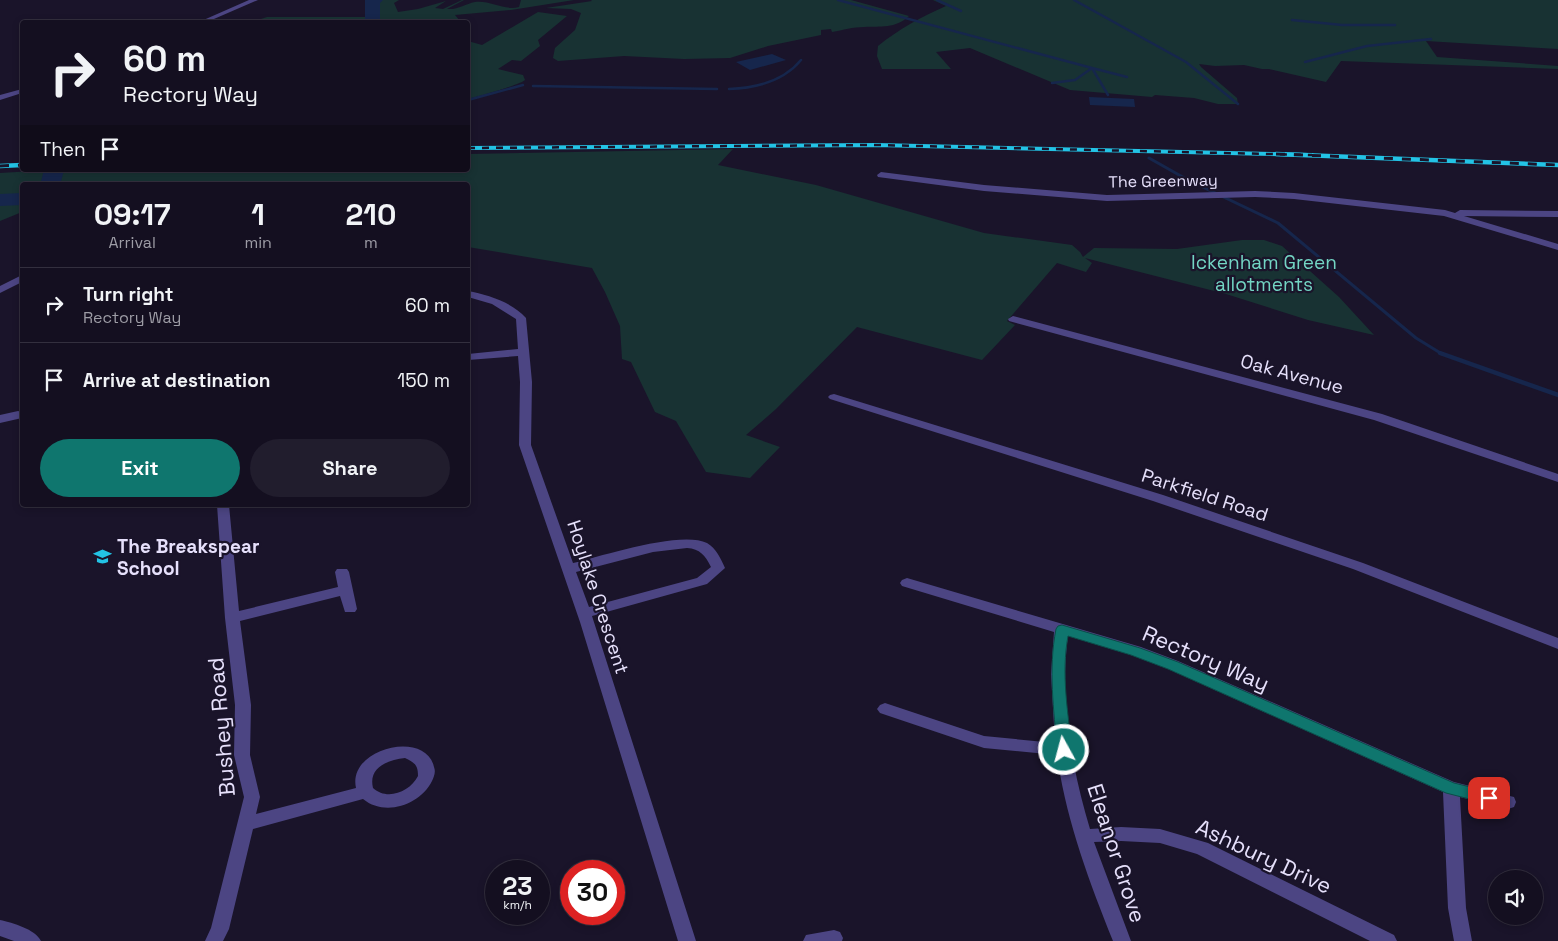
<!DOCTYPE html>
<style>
body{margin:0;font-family:"Space Grotesk",sans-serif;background:#211d2d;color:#f1f3f6;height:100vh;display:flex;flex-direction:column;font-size:19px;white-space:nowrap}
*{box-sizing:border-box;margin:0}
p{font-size:16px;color:#9d9ca5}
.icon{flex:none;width:28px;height:28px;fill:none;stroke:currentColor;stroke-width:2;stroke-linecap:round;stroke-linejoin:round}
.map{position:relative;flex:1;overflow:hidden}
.panel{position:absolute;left:20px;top:182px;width:450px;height:325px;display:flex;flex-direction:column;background:#140f20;border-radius:5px;box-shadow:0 2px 8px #0003,0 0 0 1px #332f3e}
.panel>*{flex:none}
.top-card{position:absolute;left:20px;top:20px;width:450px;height:152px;border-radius:5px;box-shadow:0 2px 8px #0003,0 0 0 1px #332f3e;background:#140f20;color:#f1f3f6;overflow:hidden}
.controls{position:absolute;left:1488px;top:870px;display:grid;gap:10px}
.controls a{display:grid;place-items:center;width:55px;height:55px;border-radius:50%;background:#140f20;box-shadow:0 2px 8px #0003,0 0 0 1px #332f3e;font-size:25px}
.speed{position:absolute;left:485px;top:860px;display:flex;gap:10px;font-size:25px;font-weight:700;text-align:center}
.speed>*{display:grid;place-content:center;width:65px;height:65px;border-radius:50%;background:#140f20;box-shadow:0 2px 8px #0003,0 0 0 1px #332f3e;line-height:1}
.speed small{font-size:12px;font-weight:400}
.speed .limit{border:8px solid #d22;background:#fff;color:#111}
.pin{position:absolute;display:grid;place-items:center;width:42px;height:42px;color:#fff;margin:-21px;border-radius:10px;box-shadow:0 2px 8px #0006}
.me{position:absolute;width:55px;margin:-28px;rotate:353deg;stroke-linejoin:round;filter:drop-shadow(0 0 4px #0008)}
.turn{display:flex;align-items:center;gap:18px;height:105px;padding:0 20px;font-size:22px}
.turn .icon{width:65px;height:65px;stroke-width:2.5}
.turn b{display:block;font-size:35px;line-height:42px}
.then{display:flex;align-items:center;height:48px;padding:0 20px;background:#0003;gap:10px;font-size:19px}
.eta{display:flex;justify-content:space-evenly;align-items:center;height:85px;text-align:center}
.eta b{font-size:30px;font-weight:700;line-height:35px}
.cta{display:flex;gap:10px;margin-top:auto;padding:10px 20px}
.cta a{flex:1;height:58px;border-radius:30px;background:#0f766e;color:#fff;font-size:20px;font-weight:700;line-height:58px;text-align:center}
.cta a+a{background:#211d2d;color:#f1f3f6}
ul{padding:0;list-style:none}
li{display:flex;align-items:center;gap:15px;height:75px;padding:0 20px;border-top:1px solid #332f3e}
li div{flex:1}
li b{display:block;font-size:19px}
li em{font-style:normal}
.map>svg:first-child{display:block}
.green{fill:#183233}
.water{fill:#16264c}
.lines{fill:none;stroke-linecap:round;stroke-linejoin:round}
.stream-far2{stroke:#16264c;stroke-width:2.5}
.stream-far1{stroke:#16264c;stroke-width:3}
.stream{stroke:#16264c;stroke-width:4.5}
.river{fill:#16264c;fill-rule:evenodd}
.minor{fill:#4c4583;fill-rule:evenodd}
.rail-far1-casing{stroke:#23c3e5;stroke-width:4}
.rail-casing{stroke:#23c3e5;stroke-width:4.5}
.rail-far1{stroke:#1a142a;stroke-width:2.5;stroke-dasharray:7;stroke-linecap:butt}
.rail{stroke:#1a142a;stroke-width:3;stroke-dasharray:9;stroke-linecap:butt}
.route{fill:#0f766e;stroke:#0a4d48}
.labels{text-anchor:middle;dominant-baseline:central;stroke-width:4.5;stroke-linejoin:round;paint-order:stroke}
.far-street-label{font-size:16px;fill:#e6e0fb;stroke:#1a142a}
.park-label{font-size:19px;fill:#73d5c4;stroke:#1a142a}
.street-label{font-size:19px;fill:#e6e0fb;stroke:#1a142a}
.poi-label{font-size:19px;font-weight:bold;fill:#e6e0fb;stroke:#1a142a;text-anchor:start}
.near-street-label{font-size:22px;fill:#e6e0fb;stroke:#1a142a}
</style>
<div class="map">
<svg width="1558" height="941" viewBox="0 0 1558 941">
<rect width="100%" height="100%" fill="#1a142a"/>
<path class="green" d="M370,0H399L394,3L398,12L418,9L446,1L435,8L443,9L462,0H464L447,9C458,10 465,4 475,2C490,0 504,11 519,7L521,0H574L511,10L455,15L460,21L455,22H252L267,17H365L367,3Z
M591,0H851L909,16C895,29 881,26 864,27C853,27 843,30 832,32L831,29L821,30V35L768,46L730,58L684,59L624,56L558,61L553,58L555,48L575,30L581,13L571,9L546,8L592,1Z
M933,0H1558V49L1426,41L1437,57L1558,66V69L1341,61L1326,82L1269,69H1262L1244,65L1215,66L1199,64L1201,67L1237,98L1238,104H1218L1194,98L1155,95L1152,97L1070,90L970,48L936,52L951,69H882L877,56L878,46C899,29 921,17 946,6Z
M538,12L567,16L538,40L540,46L521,61L512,60L498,69L523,75L525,80C522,84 477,97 468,99V41L482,45Z
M733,149L718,165L816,185L984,233L1072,245L1080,252L1083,257L1094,248L1177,249L1242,240H1264L1282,246L1339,297L1374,335L1308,320L1226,294L1085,258L1092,263L1086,272L1057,263L1007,321L1015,325L982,360L857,327L776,409L746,435L780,447L750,478L706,472L676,421L655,412L631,362L622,359L620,326L605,292L592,268L468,247V185H22V212L0,221V173L51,170H468V154Z"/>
<path class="water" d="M772,54L786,60L750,70L736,62Z
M1089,97L1134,99L1135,107L1090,105Z"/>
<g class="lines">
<path class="stream-far2" d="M838,0L1092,68L1108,95
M937,0L961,11
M1074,0L1186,62L1238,104
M1292,20L1342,25H1395
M1305,62L1367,46L1431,39
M1052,83L1075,80L1092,68L1127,77
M533,86L717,89
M729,89C756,88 783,82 801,60
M468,100L523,85"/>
<path class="stream-far1" d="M1149,158L1188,180L1278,223L1416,338L1442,354"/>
<path class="stream" d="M1440,353L1558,395"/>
<path class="river" d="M365,0H383L380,3V22H365Z
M44,170H64L60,185H40Z
M22,193V205L0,206V194Z"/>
<path class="minor" d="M249,0H258L207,22H199Z
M22,89V93L0,100V95Z
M881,172L984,185L1107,195L1255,191L1294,193L1445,210L1455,213L1460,210L1558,211V217L1464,216L1558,244V250L1444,216L1294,199L1255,197L1107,201L984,191L878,177L877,175Z
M22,275V282L0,293V286Z
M468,291C488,295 512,302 526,318L532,382L531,445L573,563C602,556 681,530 707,543C716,548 721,559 725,568L707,584L592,616L696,941H678L580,622L519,445L520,382L518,356L468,360V354L518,349L516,319L492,304L468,297ZM687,548C700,549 705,555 711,567L697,578L589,607L576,572L653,552Z
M1013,316L1382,414L1558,474V482L1374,420L1009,321L1008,319Z
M834,394L1163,495L1363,563L1558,638V649L1353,569L1153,501L830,399L828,397L830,395Z
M18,411L22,412V418L0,423V415Z
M217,505H229L239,611L338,587L335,572L337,569H347L349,572L357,609L355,612H345L340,596L240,621L251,705L250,755L260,797L256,814L356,788C347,748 426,729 434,767C436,772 434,777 432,781C420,805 385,817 363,799L253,829L229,929L223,941H205L211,928L244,797L234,755L235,705L225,618ZM405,758C415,763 418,765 418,776C410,792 387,801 373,788C368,767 388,760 405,758Z
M907,578L1141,647L1178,661L1454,782L1514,797L1516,802L1514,807L1508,809L1460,797L1466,908L1472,941H1454L1448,908L1443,792L1168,669L1131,655L1068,636C1059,699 1072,769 1090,829L1121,827L1160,829L1208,843L1394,935L1397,941H1370L1197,854L1160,843L1121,841L1094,842L1131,941H1113C1089,881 1066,820 1057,755L984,748L880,713L877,709L880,705L885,703L984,736L1055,743L1051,674L1054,632L902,586L900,583L902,580Z
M0,920C13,923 35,929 41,941H14L0,936Z
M834,930L840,932L843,938L842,941H803L806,935Z"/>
<defs>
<path id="rail-far1" d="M468,148L877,145L1312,155"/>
<path id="rail" d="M1276,154L1558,165
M0,166L22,165"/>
</defs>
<use href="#rail-far1" class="rail-far1-casing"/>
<use href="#rail" class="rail-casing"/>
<use href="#rail-far1" class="rail-far1"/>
<use href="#rail" class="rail"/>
</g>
<path class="route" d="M1062,625L1140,648L1178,662L1454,783L1495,793L1497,798L1495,802L1489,804L1446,793L1168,669L1131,655L1068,636C1061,674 1068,712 1072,750L1070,754L1064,756L1059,754L1057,750C1054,709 1048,670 1056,629L1058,626Z"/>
<defs>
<symbol id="school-bare" viewBox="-9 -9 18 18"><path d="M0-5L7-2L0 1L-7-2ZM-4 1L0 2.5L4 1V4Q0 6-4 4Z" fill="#23c3e5" stroke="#1a142a" stroke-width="2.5" paint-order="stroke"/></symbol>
</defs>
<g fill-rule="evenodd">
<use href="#school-bare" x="90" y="544" width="25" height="25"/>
</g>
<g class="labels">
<g class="far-street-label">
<text transform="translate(1163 181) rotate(-1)">The Greenway</text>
</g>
<g class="park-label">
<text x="1264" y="262">Ickenham Green<tspan x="1264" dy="22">allotments</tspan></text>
</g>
<g class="street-label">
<text transform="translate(1292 374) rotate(15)">Oak Avenue</text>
<text transform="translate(1205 495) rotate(18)">Parkfield Road</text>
<text transform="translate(598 597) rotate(72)">Hoylake Crescent</text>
</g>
<g class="poi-label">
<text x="117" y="546">The Breakspear<tspan x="117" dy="22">School</tspan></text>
</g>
<g class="near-street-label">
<text transform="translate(1206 658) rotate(23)">Rectory Way</text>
<text transform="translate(221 727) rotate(-95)">Bushey Road</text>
<text transform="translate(1117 853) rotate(72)">Eleanor Grove</text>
<text transform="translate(1264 856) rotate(25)">Ashbury Drive</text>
</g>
</g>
</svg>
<div class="controls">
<a><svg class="icon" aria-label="sound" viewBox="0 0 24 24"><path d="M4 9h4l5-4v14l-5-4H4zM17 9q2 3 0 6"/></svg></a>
</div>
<div class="speed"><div>23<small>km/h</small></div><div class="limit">30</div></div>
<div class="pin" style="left:1489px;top:798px;background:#d93025"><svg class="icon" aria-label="arrive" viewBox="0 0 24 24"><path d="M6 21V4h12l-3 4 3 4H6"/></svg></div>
<svg class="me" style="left:1064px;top:750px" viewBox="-20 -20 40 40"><circle r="17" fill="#0f766e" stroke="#fff" stroke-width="3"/><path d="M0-11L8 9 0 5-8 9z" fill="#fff"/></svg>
<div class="top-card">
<div class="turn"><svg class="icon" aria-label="right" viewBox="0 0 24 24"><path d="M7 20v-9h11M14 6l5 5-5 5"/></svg><div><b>60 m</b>Rectory Way</div></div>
<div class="then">Then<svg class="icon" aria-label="arrive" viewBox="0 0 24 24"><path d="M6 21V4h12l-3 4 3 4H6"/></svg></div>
</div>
<section class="panel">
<div class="eta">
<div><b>09:17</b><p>Arrival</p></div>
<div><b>1</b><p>min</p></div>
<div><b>210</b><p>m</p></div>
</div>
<ul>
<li><svg class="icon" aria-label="right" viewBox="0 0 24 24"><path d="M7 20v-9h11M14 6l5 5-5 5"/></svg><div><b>Turn right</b><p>Rectory Way</p></div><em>60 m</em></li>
<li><svg class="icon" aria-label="arrive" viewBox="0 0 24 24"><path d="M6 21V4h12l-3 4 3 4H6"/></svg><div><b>Arrive at destination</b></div><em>150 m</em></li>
</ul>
<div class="cta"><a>Exit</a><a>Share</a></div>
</section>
</div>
